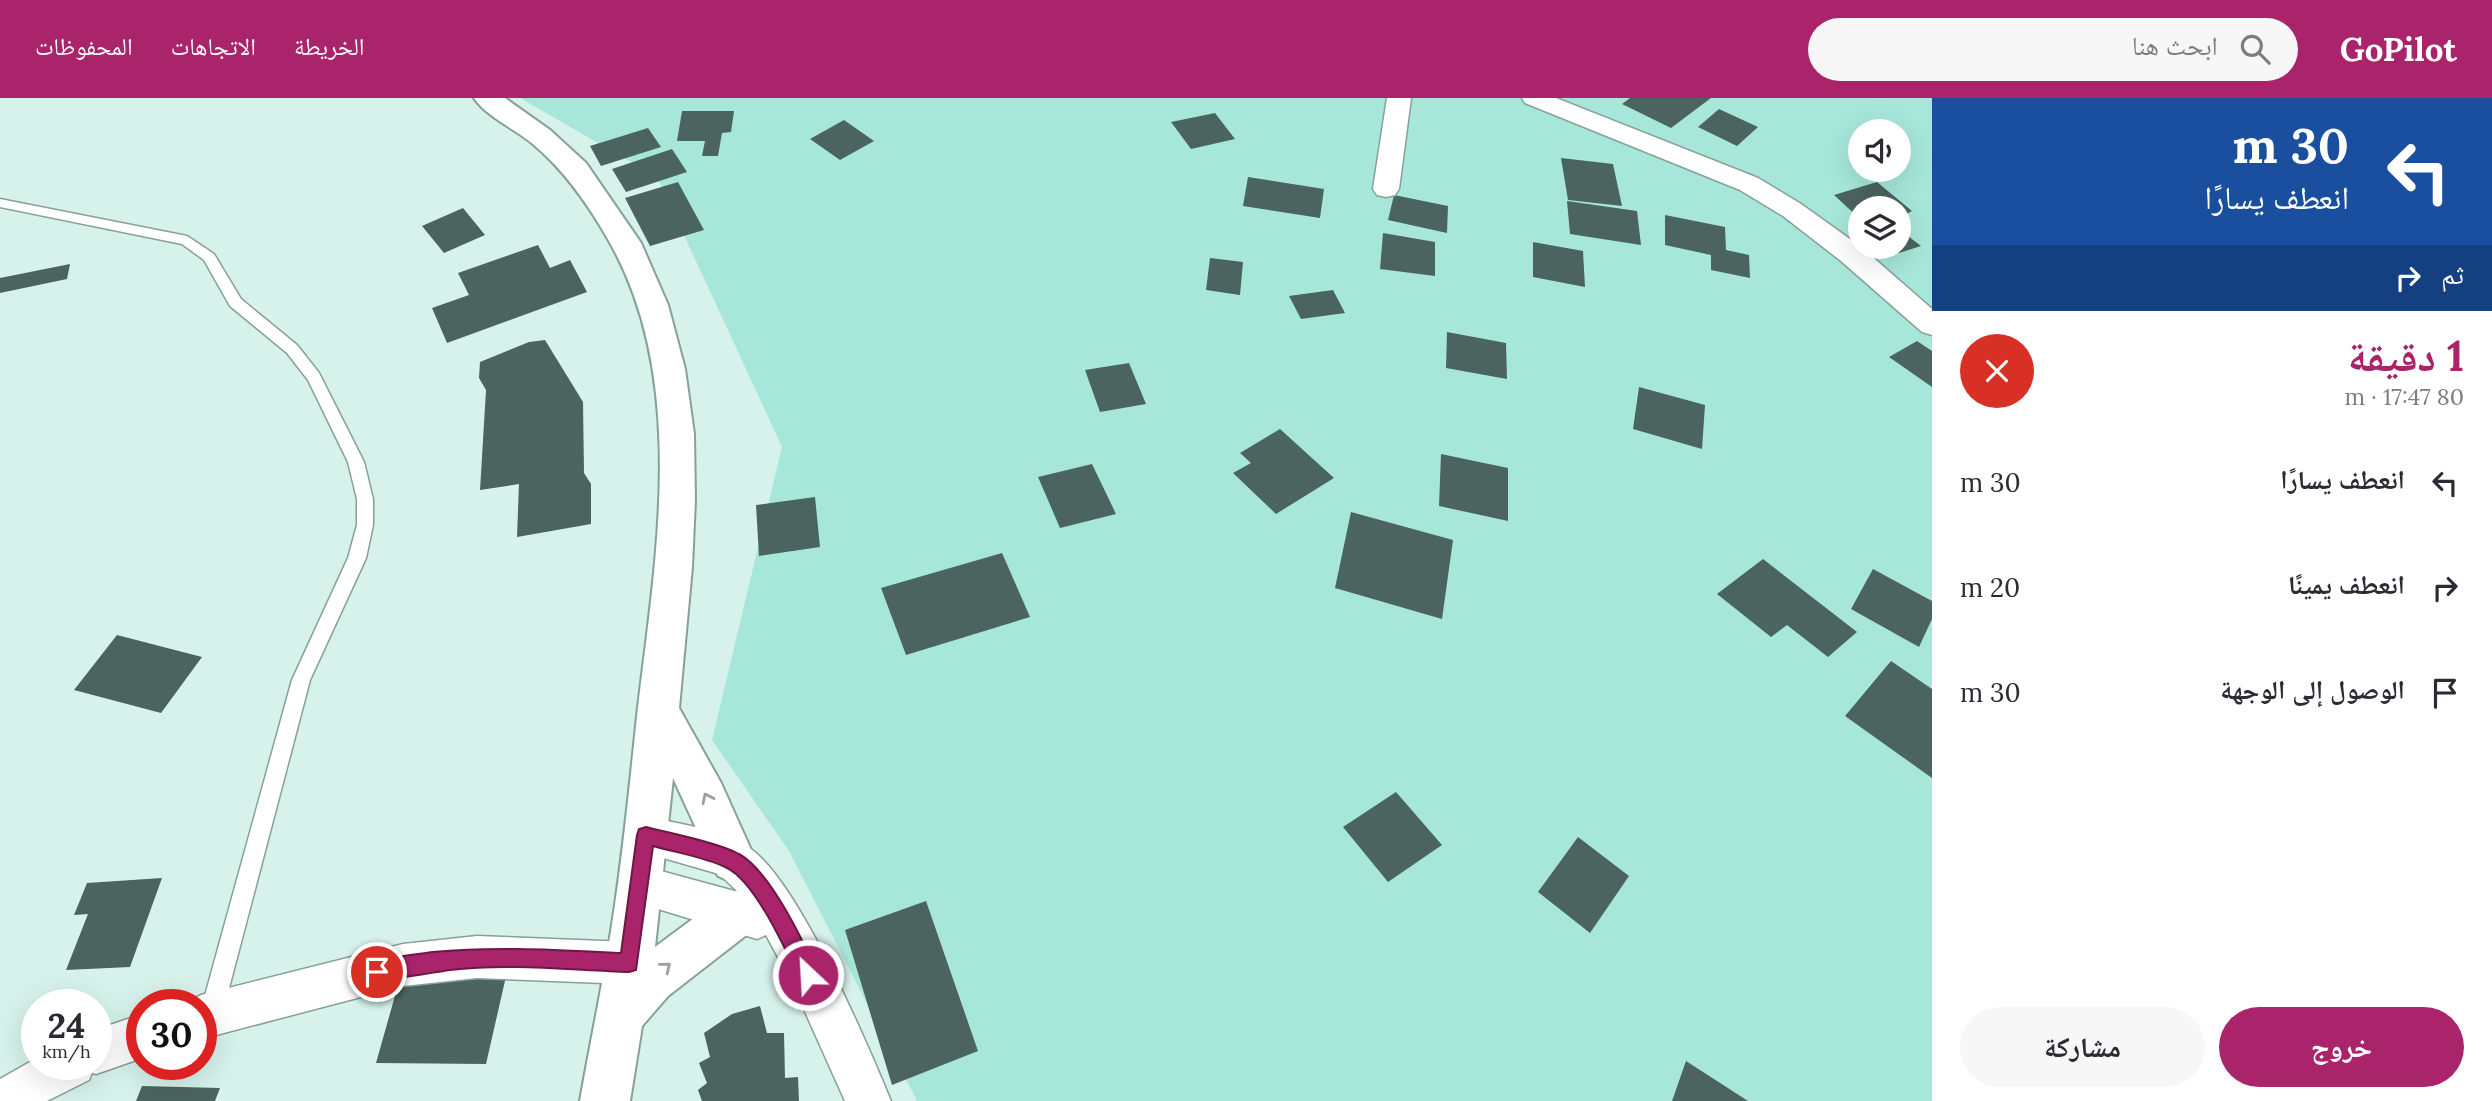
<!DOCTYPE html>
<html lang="ar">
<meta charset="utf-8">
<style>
body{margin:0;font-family:Lora,"Noto Naskh Arabic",serif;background:#f7f7f7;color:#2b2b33;direction:rtl;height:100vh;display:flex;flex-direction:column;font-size:26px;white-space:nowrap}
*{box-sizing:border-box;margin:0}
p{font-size:23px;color:#7c7c81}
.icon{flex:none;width:38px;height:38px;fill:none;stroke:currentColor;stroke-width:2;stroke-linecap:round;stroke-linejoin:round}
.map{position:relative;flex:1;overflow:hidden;direction:ltr}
.side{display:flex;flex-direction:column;background:#fff;width:560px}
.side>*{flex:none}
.top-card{background:#1a4fa0;color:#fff;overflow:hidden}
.buttons{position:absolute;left:1848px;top:21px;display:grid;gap:14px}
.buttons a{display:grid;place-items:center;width:63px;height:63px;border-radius:50%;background:#fff;box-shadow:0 7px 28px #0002;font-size:35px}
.speed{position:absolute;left:21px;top:891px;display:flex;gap:14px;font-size:35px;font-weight:700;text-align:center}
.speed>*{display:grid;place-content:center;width:91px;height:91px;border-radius:50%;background:#fff;box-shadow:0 7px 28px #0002;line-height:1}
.speed small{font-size:18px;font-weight:400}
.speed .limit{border:10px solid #d22;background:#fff;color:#111}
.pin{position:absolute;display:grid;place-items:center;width:60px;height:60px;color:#fff;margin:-30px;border:4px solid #fff;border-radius:50%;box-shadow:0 2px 7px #0007}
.me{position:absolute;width:77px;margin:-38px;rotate:335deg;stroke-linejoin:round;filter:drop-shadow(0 0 5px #0008)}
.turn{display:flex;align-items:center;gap:24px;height:147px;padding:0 28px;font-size:32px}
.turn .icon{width:91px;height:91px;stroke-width:2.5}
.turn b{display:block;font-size:49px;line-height:60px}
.then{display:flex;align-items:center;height:66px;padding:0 28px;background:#0003;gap:14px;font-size:26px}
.round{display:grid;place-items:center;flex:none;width:74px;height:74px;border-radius:37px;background:#f7f7f7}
.head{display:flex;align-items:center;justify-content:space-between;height:119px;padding:0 28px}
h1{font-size:42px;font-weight:800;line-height:52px;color:#aa246c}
.button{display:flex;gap:14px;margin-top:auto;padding:14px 28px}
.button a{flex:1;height:80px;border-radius:42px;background:#aa246c;color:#fff;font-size:28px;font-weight:800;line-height:80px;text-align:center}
.button a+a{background:#f7f7f7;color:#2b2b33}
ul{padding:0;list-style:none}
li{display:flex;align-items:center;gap:21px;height:105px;padding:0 28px}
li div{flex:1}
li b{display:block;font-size:26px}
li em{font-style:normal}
header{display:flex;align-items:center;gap:42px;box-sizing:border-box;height:98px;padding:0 35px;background:#aa246c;color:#fff}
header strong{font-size:33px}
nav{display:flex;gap:38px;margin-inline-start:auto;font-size:24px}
.search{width:490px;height:63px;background:#f7f7f7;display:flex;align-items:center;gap:18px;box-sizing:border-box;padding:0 24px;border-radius:38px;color:#7c7c81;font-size:26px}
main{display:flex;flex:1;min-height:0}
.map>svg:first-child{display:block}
.green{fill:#a6e7d9;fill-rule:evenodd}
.building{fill:#4c645f}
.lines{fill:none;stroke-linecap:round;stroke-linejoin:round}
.service-casing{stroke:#87a09a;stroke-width:3}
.minor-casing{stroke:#87a09a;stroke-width:3}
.tertiary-casing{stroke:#87a09a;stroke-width:4}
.service{fill:#fff;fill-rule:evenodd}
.minor{fill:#fff;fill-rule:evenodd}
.tertiary{fill:#fff;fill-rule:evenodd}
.oneway{stroke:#9b9f9e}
.route{fill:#aa246c;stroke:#6e1746;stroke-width:2}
</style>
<header>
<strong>GoPilot</strong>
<div class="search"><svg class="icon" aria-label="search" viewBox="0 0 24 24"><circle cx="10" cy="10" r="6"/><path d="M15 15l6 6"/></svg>ابحث هنا</div>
<nav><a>الخريطة</a><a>الاتجاهات</a><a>المحفوظات</a></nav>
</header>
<main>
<section class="side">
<div class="top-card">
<div class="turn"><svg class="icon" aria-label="left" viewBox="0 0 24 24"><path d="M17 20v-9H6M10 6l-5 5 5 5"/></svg><div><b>30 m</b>انعطف يسارًا</div></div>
<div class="then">ثم<svg class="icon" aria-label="right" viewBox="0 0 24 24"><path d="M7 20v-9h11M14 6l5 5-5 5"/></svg></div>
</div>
<div class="head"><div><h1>1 دقيقة</h1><p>80 m · 17:47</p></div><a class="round" style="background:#d93025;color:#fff"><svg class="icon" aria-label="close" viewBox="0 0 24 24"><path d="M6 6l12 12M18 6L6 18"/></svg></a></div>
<ul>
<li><svg class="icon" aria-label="left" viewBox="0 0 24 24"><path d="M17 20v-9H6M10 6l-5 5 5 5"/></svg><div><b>انعطف يسارًا</b></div><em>30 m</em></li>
<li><svg class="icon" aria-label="right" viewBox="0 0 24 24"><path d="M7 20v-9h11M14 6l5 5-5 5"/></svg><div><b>انعطف يمينًا</b></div><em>20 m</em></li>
<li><svg class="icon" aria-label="arrive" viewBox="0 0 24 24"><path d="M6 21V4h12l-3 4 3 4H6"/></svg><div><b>الوصول إلى الوجهة</b></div><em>30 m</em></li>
</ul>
<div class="button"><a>خروج</a><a>مشاركة</a></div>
</section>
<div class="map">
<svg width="1932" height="1003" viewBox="0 0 1932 1003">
<rect width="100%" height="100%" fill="#d6f2eb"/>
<path class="green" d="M520,0H1932V1003H917L789,753L712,642L782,349L657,79ZM1860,33H1899V72H1860ZM1860,110H1899V149H1860Z"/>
<path class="building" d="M1630,0H1711L1671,30L1622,6Z
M1719,11L1758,29L1737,48L1698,29Z
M682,13H734L731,34L722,35L718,58H702L705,43H677Z
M1215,15L1235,41L1191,51L1171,24Z
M844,22L874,43L840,62L810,41Z
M648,30L661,49L601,68L590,48Z
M672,51L687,74L626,94L612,71Z
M1561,60L1613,66L1622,108L1568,102Z
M1248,79L1324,91L1320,120L1243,108Z
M678,84L704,132L650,148L625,100Z
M1877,84L1912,113L1899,120V110H1860V121L1834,97Z
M1394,97L1448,108L1447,135L1388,122Z
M1567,103L1637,113L1641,147L1570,136Z
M463,110L485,137L444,155L422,128Z
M1665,117L1725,129L1726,152L1749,157L1750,180L1711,172V157L1665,147Z
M1899,131L1921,148L1899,155L1892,149H1899Z
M1383,135L1435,144V178L1380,171Z
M1533,144L1583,153L1585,189L1533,179Z
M538,147L550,170L570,162L587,194L447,245L432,210L469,197L458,175Z
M1210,160L1243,164L1240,197L1206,192Z
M70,166L67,181L0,195V180Z
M1333,192L1345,215L1301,221L1289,198Z
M1447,234L1506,245L1507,281L1446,270Z
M545,242L583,304L584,375L591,386V426L517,439L519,386L480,392L486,292L479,280L480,264L529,244Z
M1917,243L1932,253V289L1889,259Z
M1129,265L1146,306L1100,314L1085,272Z
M1639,289L1705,307L1702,351L1633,331Z
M1280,331L1334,380L1276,416L1233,375L1251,365L1240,355Z
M1441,356L1508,370V423L1439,408Z
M1092,366L1116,416L1060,430L1038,379Z
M815,399L820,449L759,458L756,407Z
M1351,414L1453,442L1442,521L1335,490Z
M1002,455L1030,519L906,557L881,490Z
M1763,461L1857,534L1828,559L1787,527L1771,539L1717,496Z
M1873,471L1932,503V521L1919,549L1851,511Z
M117,537L202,559L161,615L74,592Z
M1891,563L1932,591V680L1845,618Z
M1396,694L1442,747L1388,784L1343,729Z
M1578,739L1629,778L1590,835L1538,794Z
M162,780L130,869L66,872L88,816L74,817L87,785Z
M926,803L978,953L892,987L845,832Z
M402,873L507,874L486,966L376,965Z
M760,908L767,935H784L785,980L798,979L799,1003H702L698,992L707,985L699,965L710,959L704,935L732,916Z
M1686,963L1748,1003H1672Z
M142,988L220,990L215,1003H136Z"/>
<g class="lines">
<defs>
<path id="service" d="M0,101L187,138L214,156L241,201L297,247L319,275L364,364L373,401V427L366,460L310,582L223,913L220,921L212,924L204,921L201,912L292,582L348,460L357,427V401L348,364L308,282L287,255L230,208L204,162L182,146L0,109Z"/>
<path id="minor" d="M1387,0H1411L1399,91L1395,97L1386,99L1377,97L1373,91Z
M1522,0H1556L1758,80L1801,106L1861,149L1932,211V237L1922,234L1841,163L1783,118L1740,92L1525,5Z
M646,718C679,727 719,730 748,749C797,780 867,945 891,1003H845L793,887L766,837L757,841L625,801L619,787L625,773L639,767L738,794L719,776L632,751L626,737L632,723Z
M477,838L629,844L644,850L650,865L644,880L629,886L477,880L403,888L201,941V906H184L201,897L403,846Z
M142,916V960L96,976L92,975L89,982L47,1003H0V981L37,960V966H96V932Z"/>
<path id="tertiary" d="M474,0H505L550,32L586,65L641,145L668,207L685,271L694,336L695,402L692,469L679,610L721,685L756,763L750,778L734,785L718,778L673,680L655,849L721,800L737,793L753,800L760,816L753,832L668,898L642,928L630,1003H580C590,946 602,890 611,833C623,759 630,683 638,609C656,459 688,281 609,143C588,106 565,73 533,46C515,31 487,19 474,0Z"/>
</defs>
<use href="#service" class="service-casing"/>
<use href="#minor" class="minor-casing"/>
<use href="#tertiary" class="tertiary-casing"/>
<use href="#service" class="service"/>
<use href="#minor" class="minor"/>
<use href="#tertiary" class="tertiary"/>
</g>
<defs><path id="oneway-chevron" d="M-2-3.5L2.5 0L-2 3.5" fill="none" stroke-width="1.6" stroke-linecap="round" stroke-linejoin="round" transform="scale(1.75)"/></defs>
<g class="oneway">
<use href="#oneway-chevron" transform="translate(707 700) rotate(-116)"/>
<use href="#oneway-chevron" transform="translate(666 869) rotate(-39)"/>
</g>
<path class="route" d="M646,729C669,735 720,745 739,756C770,773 804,844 818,877L815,884L808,886L801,884C787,855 756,784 727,770C706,759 677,755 653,748L636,872L629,874C570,872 509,865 450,872C434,874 380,885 370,880L367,874L370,867C390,858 412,857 433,854C495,848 558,852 621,855L637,737L639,731Z"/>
</svg>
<div class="buttons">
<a><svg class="icon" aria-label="sound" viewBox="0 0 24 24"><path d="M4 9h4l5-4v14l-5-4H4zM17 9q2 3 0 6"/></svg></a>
<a><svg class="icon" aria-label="layers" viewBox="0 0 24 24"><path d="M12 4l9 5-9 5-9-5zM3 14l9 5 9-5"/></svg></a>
</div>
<div class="speed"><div>24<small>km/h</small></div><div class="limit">30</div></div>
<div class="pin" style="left:377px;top:874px;background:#d93025"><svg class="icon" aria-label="arrive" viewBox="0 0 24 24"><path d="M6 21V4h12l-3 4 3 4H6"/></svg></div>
<svg class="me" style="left:808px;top:877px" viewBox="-20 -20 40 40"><circle r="17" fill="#aa246c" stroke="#fff" stroke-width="3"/><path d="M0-11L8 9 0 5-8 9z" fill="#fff"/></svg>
</div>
</main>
